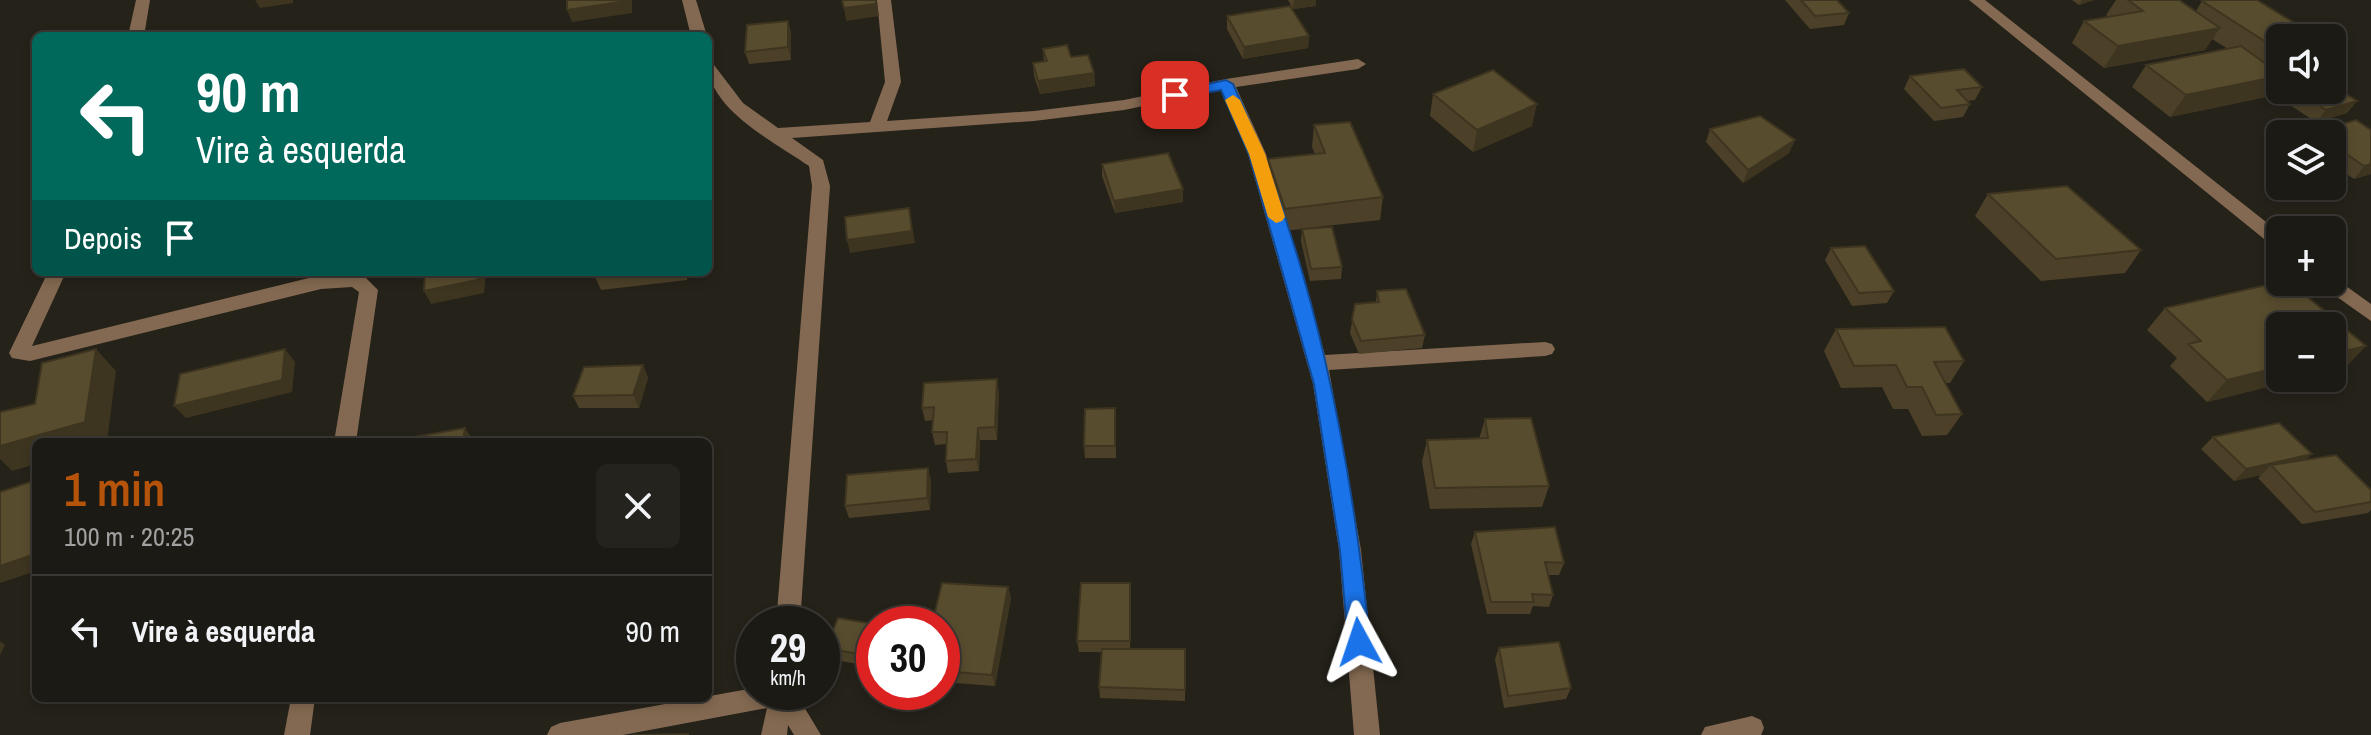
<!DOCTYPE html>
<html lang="pt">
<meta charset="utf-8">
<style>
body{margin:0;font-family:"Archivo Narrow",sans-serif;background:#25231d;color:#f1f3f6;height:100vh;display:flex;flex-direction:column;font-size:30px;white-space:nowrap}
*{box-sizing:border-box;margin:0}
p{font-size:26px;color:#a0a1a0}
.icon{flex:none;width:44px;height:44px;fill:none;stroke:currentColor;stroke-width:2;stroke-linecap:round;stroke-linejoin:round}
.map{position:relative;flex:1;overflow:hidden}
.details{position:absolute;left:32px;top:438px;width:680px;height:264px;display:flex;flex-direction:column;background:#1c1a14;border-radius:12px;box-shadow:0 4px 12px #0003,0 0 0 2px #3a3834}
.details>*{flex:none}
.banner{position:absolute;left:32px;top:32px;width:680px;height:244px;border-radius:12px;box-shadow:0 4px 12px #0003,0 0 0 2px #3a3834;background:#00695c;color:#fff;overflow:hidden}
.buttons{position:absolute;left:2266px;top:24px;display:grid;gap:16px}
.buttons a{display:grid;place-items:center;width:80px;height:80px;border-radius:12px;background:#1c1a14;box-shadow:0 4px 12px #0003,0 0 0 2px #3a3834;font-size:40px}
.speed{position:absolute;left:736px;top:606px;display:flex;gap:16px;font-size:40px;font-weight:700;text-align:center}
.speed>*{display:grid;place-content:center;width:104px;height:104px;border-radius:50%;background:#1c1a14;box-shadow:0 4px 12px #0003,0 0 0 2px #3a3834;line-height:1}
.speed small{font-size:20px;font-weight:400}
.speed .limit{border:12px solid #d22;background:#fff;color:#111}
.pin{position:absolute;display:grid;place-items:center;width:68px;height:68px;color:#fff;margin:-34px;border-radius:16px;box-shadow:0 4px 12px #0006}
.me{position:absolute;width:88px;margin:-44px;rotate:355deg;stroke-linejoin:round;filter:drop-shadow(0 0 6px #0008)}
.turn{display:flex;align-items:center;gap:28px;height:168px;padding:0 32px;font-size:36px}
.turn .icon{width:104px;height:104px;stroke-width:2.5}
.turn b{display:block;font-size:56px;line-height:68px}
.then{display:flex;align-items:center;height:76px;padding:0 32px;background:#0003;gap:16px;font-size:30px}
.round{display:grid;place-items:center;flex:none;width:84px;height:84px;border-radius:12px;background:#25231d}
.overview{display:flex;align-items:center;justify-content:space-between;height:136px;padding:0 32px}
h1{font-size:48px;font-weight:600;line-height:60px;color:#b45309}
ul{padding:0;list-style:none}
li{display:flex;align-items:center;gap:24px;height:112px;padding:0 32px;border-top:2px solid #3a3834}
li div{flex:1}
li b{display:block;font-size:30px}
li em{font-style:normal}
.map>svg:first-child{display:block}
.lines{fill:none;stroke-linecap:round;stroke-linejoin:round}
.minor{fill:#836951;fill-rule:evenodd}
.wall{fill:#4c4128}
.shaded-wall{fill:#3e3520}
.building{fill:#584c2e;stroke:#3e3520;stroke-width:2}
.route{fill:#1a73e8;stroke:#114b97;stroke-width:2}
.slow{fill:#f59e0b}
</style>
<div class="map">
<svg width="2371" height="735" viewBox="0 0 2371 735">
<rect width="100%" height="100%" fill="#25221a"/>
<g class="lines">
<path class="minor" d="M136,0H150L144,36H128Z
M682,0H696L707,36H691Z
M877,0H891L901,82L887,121L1034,111L1124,100L1226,79L1358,59L1366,64L1358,69L1236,87L1266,154L1325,355L1545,342L1552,344L1555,349L1552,354L1545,356L1329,370L1361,550L1380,735H1354L1339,550L1313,384L1248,154L1221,90L1124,110L1034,121L792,138L823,160L830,186L800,624H776L812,186L809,166C775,142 708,110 708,63L714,65L743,103L778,128L870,122L885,82Z
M1969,0H1985L2280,233V249L2274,247Z
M48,272H66L32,346L321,275H363L378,290L356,442H334L359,292L352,287L321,289L30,361L12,358L9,353Z
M2332,276L2371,304V321L2323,287L2321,282H2332Z
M754,688V692H795L821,735H794L788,725L787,735H761L767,708L623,735H547L551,727L560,723Z
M291,698H315L310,735H284Z
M1752,716L1761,720L1764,728L1761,735H1701L1705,727Z"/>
</g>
<path class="wall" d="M1288,0H1316V6L1293,9Z
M1785,0H1837L1849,13L1844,25L1810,29Z
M2072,0H2094L2079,5Z
M2116,0H2179L2196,11L2202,1L2280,38V83L2278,82L2266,97L2170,117L2132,87L2146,65L2228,49L2212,39L2205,50L2104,68L2072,43L2084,21L2109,17L2106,15Z
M1227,16L1309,36L1308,48L1243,59L1227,29Z
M788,21L791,33V60L749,64L745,52Z
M1043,49L1071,57L1094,73L1095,86L1040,94L1034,76L1033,63L1044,62Z
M1910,76L1982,87L1975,100L1967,101L1970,104L1963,117L1934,121L1904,89Z
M2290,90H2332L2357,101L2347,113L2316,122L2282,100Z
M1433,94L1532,126L1473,152L1430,116Z
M1314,125L1383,197L1380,220L1307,228L1342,267L1341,279L1310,281L1301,241L1302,229L1283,231L1267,181L1268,159L1315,154L1312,147Z
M1710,129L1795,140L1789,153L1743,183L1706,142Z
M2371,130V174L2354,179L2332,164V134H2312L2314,132Z
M1102,164L1183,202L1115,213L1102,176Z
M1988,194L2141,250L2125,273L2041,281L1975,216Z
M1831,248L1894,291L1887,303L1852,306L1825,260Z
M593,272H688L687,280L601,290Z
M1377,291L1425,335L1422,348L1359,354L1350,333L1355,304L1376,302Z
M2165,308L2345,368L2280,378H2303L2207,402L2170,366L2177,358L2147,330Z
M1836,329L1964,361L1950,383H1945L1962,414L1947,435L1922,436L1908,409H1893L1882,387L1841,388L1824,351Z
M643,365L648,378L639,408H579L573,396Z
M999,392L997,440H980L979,471L948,473L946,461L947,444L935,445L932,432L933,420L925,421L922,408Z
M1115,408L1116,458H1085L1084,446Z
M1485,419L1549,486L1542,507L1430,509L1422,462L1427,440L1479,439Z
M2213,437L2306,460L2371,502V510L2368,513L2302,524L2258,478L2261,475L2234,481L2201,449Z
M931,480L930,510L849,518L845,506Z
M1475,532L1564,563L1559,575H1548L1553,595L1549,607L1533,606L1530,614H1487L1471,544Z
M1130,583V649H1185V701L1100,698L1099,687L1102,652H1079L1077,641Z
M1008,587L1011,598L995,686L942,682V624Z
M874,624V667L830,659L826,648Z
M1499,648L1571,688L1566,699L1504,708L1495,659Z"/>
<path class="shaded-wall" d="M255,0H293V3L260,8Z
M627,0H632V13L572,22L567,10Z
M876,0L879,16L846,21L844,8Z
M1294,0H1316V6L1293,9Z
M2082,0H2094L2079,5Z
M788,21L791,33V60L788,47Z
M2220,28L2205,50L2104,68L2118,46Z
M1309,36L1308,48L1243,59L1244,47Z
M2341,52L2332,63V54Z
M1094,73L1095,86L1040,94L1038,81Z
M2280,76V79L2266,97L2170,117L2186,95Z
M2357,101L2347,113L2316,122L2326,110Z
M1537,104L1532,126L1473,152L1477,130Z
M1795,140L1789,153L1743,183L1748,170Z
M2371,164V174L2354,179L2364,166Z
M1183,189V202L1115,213L1114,201Z
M909,208L915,243L850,253L847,240Z
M478,272H486L484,293L431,304L424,291Z
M2366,346L2345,368L2332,371V354Z
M96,349L116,371L107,442H36V464L12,471L0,459V446Z
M285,349L295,362L292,392L186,418L174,406Z
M643,365L648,378L639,408L633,395Z
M2280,367V378H2303L2207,402L2227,380Z
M997,379L999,392L997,440L995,427Z
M465,428L473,440V442H463Z
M978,428L980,440L979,471L976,459Z
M2312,454L2300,466L2271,465L2261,475L2234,481L2246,469Z
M928,468L931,480L930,510L927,498Z
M36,480V571L0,583V566Z
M1008,587L1011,598L995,686L992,675Z
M0,641L5,645L0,655Z"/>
<path class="building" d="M567,0H627V1L567,10Z
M842,0H876V4L844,8Z
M1801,0H1837L1849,13L1815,16Z
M2128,0H2179L2220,28L2118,46L2084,21L2143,11Z
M2208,0H2257L2319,38H2280V51L2202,1Z
M1290,6L1309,36L1244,47L1227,16Z
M788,21V47L745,52L747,25Z
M1067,45L1071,57L1088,55L1094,73L1038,81L1033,63L1047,61L1043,49Z
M2241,46L2280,74V76L2186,95L2146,65Z
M2332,46L2341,52L2332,54Z
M1964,69L1982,87L1957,90L1970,104L1941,108L1910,76Z
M1493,70L1537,104L1477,130L1433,94Z
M2332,85L2357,101L2326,110L2295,90H2332Z
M1760,116L1795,140L1748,170L1710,129Z
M2356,120L2371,130V164L2364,166L2332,144V134H2317L2314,132Z
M1350,122L1383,197L1285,209L1268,159L1325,153L1314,125Z
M1168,153L1183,189L1114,201L1102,164Z
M2067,186L2141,250L2056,259L1988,194Z
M909,208L912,231L847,240L845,217Z
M1332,227L1342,267L1311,269L1302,229Z
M1865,246L1894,291L1859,293L1831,248Z
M425,272H478L477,280L424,291Z
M2280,282H2290L2366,346L2332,354V326H2280V367L2227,380L2188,344L2201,341L2165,308Z
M1406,289L1425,335L1361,341L1352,320L1355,304L1379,302L1377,291Z
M1945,327L1964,361L1934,362L1962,414L1936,415L1922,387H1907L1896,365L1854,366L1836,329Z
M96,349L85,422L0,446V412L35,404L42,363Z
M285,349L282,380L174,406L180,374Z
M643,365L633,395L573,396L584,367Z
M997,379L995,427L978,428L976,459L946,461L947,432H932L934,407L922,408L924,383Z
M1115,408V446H1084L1085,409Z
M1531,418L1549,486L1435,488L1427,440L1488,438L1485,419Z
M2279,423L2312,454L2246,469L2213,437Z
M465,428L463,442H386Z
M2336,455L2371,490V502L2315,512L2271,465Z
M928,468L927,498L845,506L847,475Z
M36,480L32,555L0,566V492Z
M1555,527L1564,563L1545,562L1553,595L1532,594L1534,602H1491L1475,532Z
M942,583L1008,587L992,675L942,671V624H932Z
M1081,583H1130V641H1077Z
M838,618L874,624V657L826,648Z
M1559,642L1571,688L1508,696L1499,648Z
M1102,649H1185V690L1099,687Z
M688,734V735H632Z"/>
<path class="route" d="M1226,80L1233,84C1313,259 1351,452 1370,642L1366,649L1359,652L1351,649L1348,642L1340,550L1314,384L1249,154L1221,90L1175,99L1167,95L1170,92Z"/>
<path class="slow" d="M1233,95L1240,100L1265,154L1285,217L1282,221L1276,223L1268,217L1249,154L1225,100Z"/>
</svg>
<div class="buttons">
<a><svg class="icon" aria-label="sound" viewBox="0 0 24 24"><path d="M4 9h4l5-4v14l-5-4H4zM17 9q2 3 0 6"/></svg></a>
<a><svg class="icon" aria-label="layers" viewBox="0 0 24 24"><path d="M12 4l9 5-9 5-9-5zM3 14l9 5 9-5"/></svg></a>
<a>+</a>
<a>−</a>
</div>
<div class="speed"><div>29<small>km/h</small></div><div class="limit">30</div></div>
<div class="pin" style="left:1175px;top:95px;background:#d93025"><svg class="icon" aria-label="arrive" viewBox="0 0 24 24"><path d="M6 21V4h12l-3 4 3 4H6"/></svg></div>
<svg class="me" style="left:1359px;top:642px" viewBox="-20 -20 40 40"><path d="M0-17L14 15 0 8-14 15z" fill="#1a73e8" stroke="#fff" stroke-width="4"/></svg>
<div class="banner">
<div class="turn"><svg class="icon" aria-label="left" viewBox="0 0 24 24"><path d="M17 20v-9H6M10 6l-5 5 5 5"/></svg><div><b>90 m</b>Vire à esquerda</div></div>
<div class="then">Depois<svg class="icon" aria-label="arrive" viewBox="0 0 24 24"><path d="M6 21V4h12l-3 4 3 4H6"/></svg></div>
</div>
<section class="details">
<div class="overview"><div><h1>1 min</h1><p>100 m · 20:25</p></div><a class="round"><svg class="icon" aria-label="close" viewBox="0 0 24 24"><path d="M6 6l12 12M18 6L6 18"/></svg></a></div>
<ul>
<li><svg class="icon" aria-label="left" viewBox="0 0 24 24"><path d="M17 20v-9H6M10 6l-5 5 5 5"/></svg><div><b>Vire à esquerda</b></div><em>90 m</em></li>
</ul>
</section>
</div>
